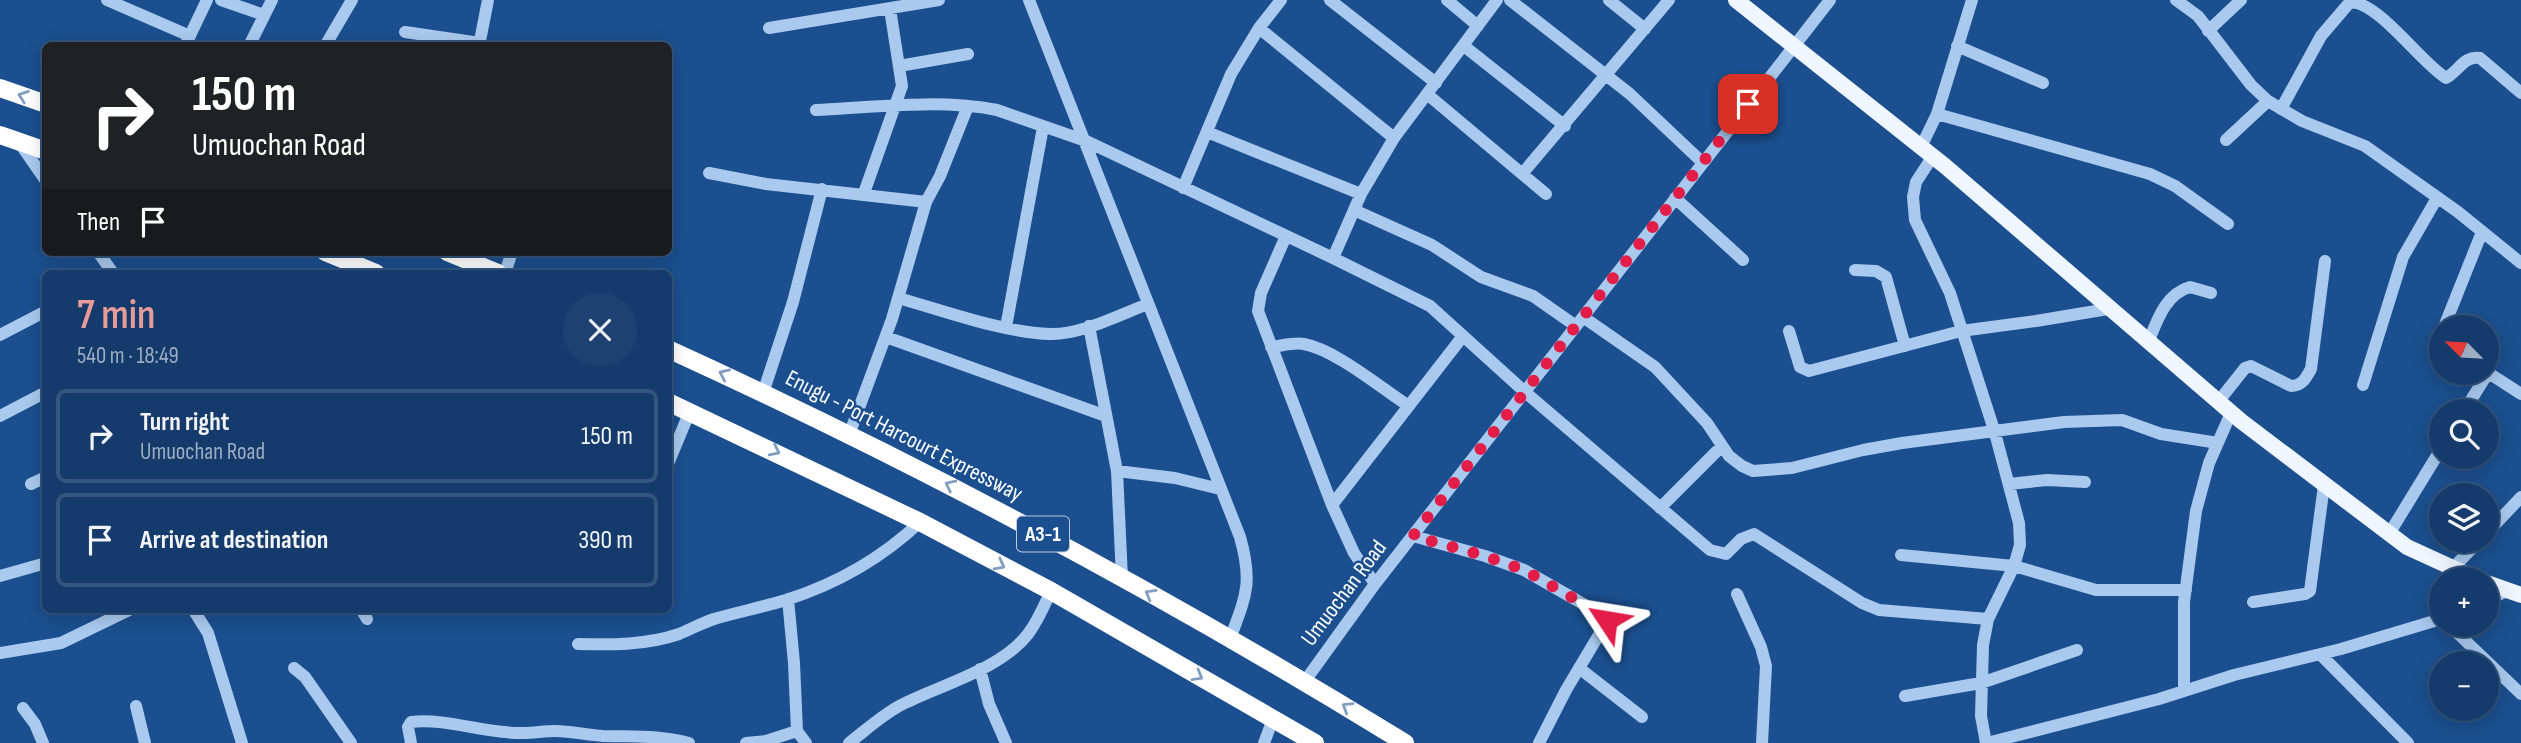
<!DOCTYPE html>
<meta charset="utf-8">
<style>
body{margin:0;font-family:"Sofia Sans Condensed",sans-serif;background:#1d4271;color:#f1f3f6;height:100vh;display:flex;flex-direction:column;font-size:26px;white-space:nowrap}
*{box-sizing:border-box;margin:0}
p{font-size:23px;color:#9dadc1}
.icon{flex:none;width:38px;height:38px;fill:none;stroke:currentColor;stroke-width:2;stroke-linecap:round;stroke-linejoin:round}
.map{position:relative;flex:1;overflow:hidden}
.side{position:absolute;left:42px;top:270px;width:630px;height:343px;display:flex;flex-direction:column;background:#143b6b;border-radius:10px;box-shadow:0 4px 18px #0003,0 0 0 2px #33557e}
.side>*{flex:none}
.hud{position:absolute;left:42px;top:42px;width:630px;height:214px;border-radius:10px;box-shadow:0 4px 18px #0003,0 0 0 2px #33557e;background:#202124;color:#fff;overflow:hidden}
.needle{width:46px;rotate:294deg}
.fabs{position:absolute;left:2429px;top:315px;display:grid;gap:14px}
.fabs a{display:grid;place-items:center;width:70px;height:70px;border-radius:50%;background:#143b6b;box-shadow:0 4px 18px #0003,0 0 0 2px #33557e;font-size:35px}
.pin{position:absolute;display:grid;place-items:center;width:60px;height:60px;color:#fff;margin:-30px;border-radius:14px;box-shadow:0 4px 10px #0006}
.me{position:absolute;width:77px;margin:-38px;rotate:303deg;stroke-linejoin:round;filter:drop-shadow(0 0 5px #0008)}
.turn{display:flex;align-items:center;gap:24px;height:147px;padding:0 35px;font-size:32px}
.turn .icon{width:91px;height:91px;stroke-width:2.5}
.turn b{display:block;font-size:49px;line-height:60px}
.then{display:flex;align-items:center;height:66px;padding:0 35px;background:#0003;gap:14px;font-size:26px}
.round{display:grid;place-items:center;flex:none;width:74px;height:74px;border-radius:37px;background:#1d4271}
.head{display:flex;align-items:center;justify-content:space-between;height:119px;padding:0 35px}
h1{font-size:42px;font-weight:600;line-height:52px;color:#e69b98}
ul{padding:0;list-style:none}
li{display:flex;align-items:center;gap:21px;height:94px;margin:0 14px 10px;padding:0 21px;border:4px solid #33557e;border-radius:10px}
li div{flex:1}
li b{display:block;font-size:26px}
li em{font-style:normal}
.map>svg:first-child{display:block}
.lines{fill:none;stroke-linecap:round;stroke-linejoin:round}
.minor{stroke:#a9c9ee;stroke-width:12}
.major{stroke:#f0f6ff;stroke-width:16}
.highway{stroke:#fff;stroke-width:18}
.oneway{stroke:#829ec1}
.route{stroke:#e11d48;stroke-width:12;stroke-dasharray:0 21.6}
.labels{text-anchor:middle;dominant-baseline:central;stroke-width:5;stroke-linejoin:round;paint-order:stroke}
.shield{fill:#1b4f8f;stroke:#bbcadd;stroke-width:2}
.shield-label{font-size:21px;font-weight:bold;fill:#fff}
.street-label{font-size:23px;fill:#fff;stroke:#1b4f8f}
</style>
<div class="map">
<svg width="2521" height="743" viewBox="0 0 2521 743">
<rect width="100%" height="100%" fill="#1b4f8f"/>
<g class="lines">
<path class="minor" d="M107,0L190,36
M221,0L264,15
M1029,0L1240,537C1253,583 1246,596 1230,639
M1330,0L1436,83
M1447,0L1478,26
M1510,0L1630,94L1702,162
M1609,0L1645,29
M2176,0L2198,16L2251,85L2268,101L2302,121L2365,146L2458,212L2521,263
M769,28L939,0
M1259,28L1394,138
M2208,31L2241,0
M405,32L480,43
M185,46L207,0
M249,46L272,0
M325,46L352,0
M479,46L488,0
M1464,46L1565,126
M1957,46L2043,83
M899,66L968,54
M1427,94L1546,194
M2281,109L2321,36L2350,2C2379,2 2420,62 2446,78C2458,72 2464,55 2480,58L2521,93
M816,110C873,107 942,99 997,110L1086,141L1333,258L1430,306L1525,392L1710,550L1726,554L1741,539L1754,534L1862,603L1879,610L1988,619
M1937,114L2150,174L2175,186L2228,224
M1207,132L1361,194
M2226,140L2268,101
M19,142L46,181
M1921,147L1937,114L1972,0
M1933,156L1916,182L1913,197L1915,220L1950,293L1995,433L2019,523L2020,545L2014,566L1988,619L1983,645L1981,716L1986,743
M709,173L766,184L926,202
M1522,174L1669,0
M1183,188L1231,74L1259,28L1281,0
M864,193L902,86L890,9
M1675,198L1743,260
M1354,210L1432,245L1481,277L1533,296L1576,326
M1286,236L1261,293L1258,311L1332,505L1354,553L1375,584
M98,252L113,273
M1333,258L1361,194L1394,138L1497,0
M1855,270L1876,271L1886,277L1905,346
M505,273L512,252
M898,298C945,311 1001,332 1050,334C1080,335 1119,315 1148,304
M1583,317L1655,367L1707,423L1729,456L1742,466L1753,471L1792,468L1863,450L1902,443L2064,422L2122,420L2161,434L2218,443
M1089,326L1117,471L1122,578
M1006,327L1043,127
M2444,327L2482,232
M1789,331L1800,367L1809,371L1961,331L2036,321L2108,309
M0,335L46,311
M2441,335L2438,343L2441,349
M886,337L1106,416
M2148,343C2157,321 2165,294 2190,287L2211,293
M1271,347C1281,346 1294,342 1304,344C1336,350 1381,388 1409,406
M2487,372L2521,394
M2363,385L2403,257L2437,198
M763,393L793,302L822,189
M2218,402L2245,368L2251,366L2291,386C2302,386 2306,378 2311,369L2325,261
M2464,411L2488,373
M0,416L46,392
M849,435L892,319L926,202L940,176L968,106
M668,464L690,411
M1117,471L1175,478L1220,489
M31,484L46,477
M2009,484L2047,480L2085,482
M1332,505L1463,336
M1660,508L1722,446
M2487,533L2521,497
M2389,534L2441,449
M1413,536L1485,556L1524,570L1606,617V623L1566,690L1539,743
M1901,555L2014,566L2096,590H2186
M2453,568L2479,541
M0,576L46,563
M1737,594L1761,647L1766,666L1762,743
M788,599L794,663L797,731L806,743
M2487,600L2507,591
M2253,602L2305,594L2310,591L2324,485
M193,609L208,633L242,743
M361,609L367,619
M2449,625L2521,694
M578,644C612,645 647,645 679,634C691,629 702,623 714,619C738,612 763,607 786,600C836,584 883,557 920,522
M0,653L61,643L131,609
M2320,654L2408,743
M294,668L305,677L351,743
M1579,668L1642,717
M980,669L989,704L1006,743
M1305,681L1375,584L1830,0
M2184,691V602L2196,511L2209,463L2231,413
M1905,696L1981,683L2077,650
M136,706L145,743
M23,708L35,724L43,743
M411,743L408,727L411,722C449,718 485,734 523,733C534,733 544,731 555,731C571,731 587,735 603,736C633,737 660,735 689,743
M746,743L766,741L797,731
M849,743C866,730 882,715 901,705C940,685 1000,670 1028,634C1038,621 1044,606 1051,591
M1264,743L1273,719
M1987,743L2159,699L2234,675L2341,649L2441,619"/>
<path class="major" d="M1736,0L1945,166L2241,421L2407,547L2477,579
M2487,583L2521,595"/>
<path class="highway" d="M0,88L46,104
M0,135L46,151
M325,252L376,273
M447,252L498,273
M668,349C922,465 1168,597 1405,743
M668,402L920,522L1051,591L1315,743"/>
</g>
<defs><path id="oneway-chevron" d="M-2-3.5L2.5 0L-2 3.5" fill="none" stroke-width="1.6" stroke-linecap="round" stroke-linejoin="round" transform="scale(1.75)"/></defs>
<g class="oneway">
<use href="#oneway-chevron" transform="translate(23 96) rotate(-161)"/>
<use href="#oneway-chevron" transform="translate(724 374) rotate(-155)"/>
<use href="#oneway-chevron" transform="translate(775 451) rotate(26)"/>
<use href="#oneway-chevron" transform="translate(950 485) rotate(-153)"/>
<use href="#oneway-chevron" transform="translate(1000 565) rotate(28)"/>
<use href="#oneway-chevron" transform="translate(1150 594) rotate(-150)"/>
<use href="#oneway-chevron" transform="translate(1198 676) rotate(30)"/>
<use href="#oneway-chevron" transform="translate(1347 707) rotate(-148)"/>
</g>
<g class="lines">
<path class="route" d="M1607,620L1606,617L1524,570L1485,556L1413,536L1748,104"/>
</g>
<g class="labels">
<rect class="shield" x="1017" y="516.5" width="52" height="35" rx="5"/>
<g class="shield-label">
<text x="1043" y="534">A3-1</text>
</g>
<g class="street-label">
<text transform="translate(904 436) rotate(27)">Enugu - Port Harcourt Expressway</text>
<text transform="translate(1344 593) rotate(-53)">Umuochan Road</text>
</g>
</g>
</svg>
<div class="fabs">
<a><svg class="needle" viewBox="-14 -14 28 28"><path d="M0-13l5 13h-10z" fill="#e53935"/><path d="M0 13l5-13h-10z" fill="#9dadc1"/></svg></a>
<a><svg class="icon" aria-label="search" viewBox="0 0 24 24"><circle cx="10" cy="10" r="6"/><path d="M15 15l6 6"/></svg></a>
<a><svg class="icon" aria-label="layers" viewBox="0 0 24 24"><path d="M12 4l9 5-9 5-9-5zM3 14l9 5 9-5"/></svg></a>
<a>+</a>
<a>−</a>
</div>
<div class="pin" style="left:1748px;top:104px;background:#d93025"><svg class="icon" aria-label="arrive" viewBox="0 0 24 24"><path d="M6 21V4h12l-3 4 3 4H6"/></svg></div>
<svg class="me" style="left:1607px;top:620px" viewBox="-20 -20 40 40"><path d="M0-17L14 15 0 8-14 15z" fill="#e11d48" stroke="#fff" stroke-width="4"/></svg>
<div class="hud">
<div class="turn"><svg class="icon" aria-label="right" viewBox="0 0 24 24"><path d="M7 20v-9h11M14 6l5 5-5 5"/></svg><div><b>150 m</b>Umuochan Road</div></div>
<div class="then">Then<svg class="icon" aria-label="arrive" viewBox="0 0 24 24"><path d="M6 21V4h12l-3 4 3 4H6"/></svg></div>
</div>
<section class="side">
<div class="head"><div><h1>7 min</h1><p>540 m · 18:49</p></div><a class="round"><svg class="icon" aria-label="close" viewBox="0 0 24 24"><path d="M6 6l12 12M18 6L6 18"/></svg></a></div>
<ul>
<li><svg class="icon" aria-label="right" viewBox="0 0 24 24"><path d="M7 20v-9h11M14 6l5 5-5 5"/></svg><div><b>Turn right</b><p>Umuochan Road</p></div><em>150 m</em></li>
<li><svg class="icon" aria-label="arrive" viewBox="0 0 24 24"><path d="M6 21V4h12l-3 4 3 4H6"/></svg><div><b>Arrive at destination</b></div><em>390 m</em></li>
</ul>
</section>
</div>
